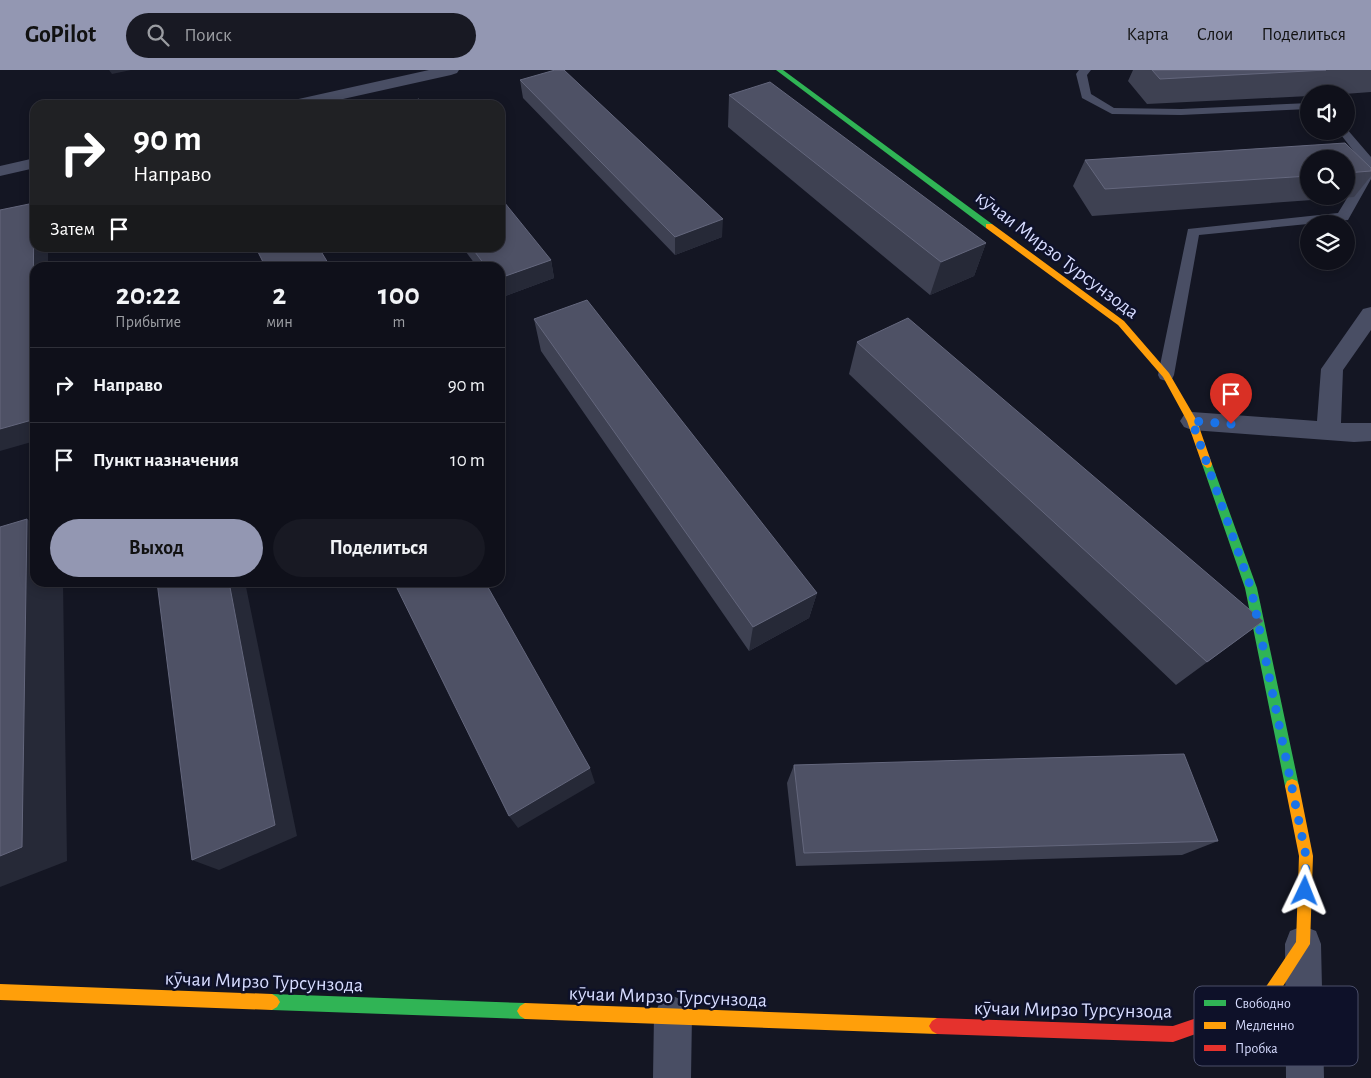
<!DOCTYPE html>
<html lang="ru">
<meta charset="utf-8">
<style>
body{margin:0;font-family:"Alegreya Sans",sans-serif;background:#181923;color:#f1f3f6;height:100vh;display:flex;flex-direction:column;font-size:19px;white-space:nowrap}
*{box-sizing:border-box;margin:0}
p{font-size:16px;color:#9b9da2}
.icon{flex:none;width:28px;height:28px;fill:none;stroke:currentColor;stroke-width:2;stroke-linecap:round;stroke-linejoin:round}
.map{position:relative;flex:1;overflow:hidden}
.panel{position:absolute;left:30px;top:192px;width:475px;height:325px;display:flex;flex-direction:column;background:#0f101a;border-radius:15px;box-shadow:0 2px 12px #0003,0 0 0 1px #2f3039}
.panel>*{flex:none}
.guide{position:absolute;left:30px;top:30px;width:475px;height:152px;border-radius:15px;box-shadow:0 2px 12px #0003,0 0 0 1px #2f3039;background:#202124;color:#fff;overflow:hidden}
.buttons{position:absolute;left:1300px;top:15px;display:grid;gap:10px}
.buttons a{display:grid;place-items:center;width:55px;height:55px;border-radius:50%;background:#0f101a;box-shadow:0 2px 12px #0003,0 0 0 1px #2f3039;font-size:25px}
.pin{position:absolute;display:grid;place-items:center;width:42px;height:42px;color:#fff;margin:-51px -21px;border-radius:50% 50% 50% 0;rotate:-45deg;box-shadow:0 0 5px #0007}
.pin .icon{rotate:45deg}
.me{position:absolute;width:55px;margin:-28px;rotate:2deg;stroke-linejoin:round;filter:drop-shadow(0 0 4px #0008)}
.turn{display:flex;align-items:center;gap:18px;height:105px;padding:0 20px;font-size:22px}
.turn .icon{width:65px;height:65px;stroke-width:2.5}
.turn b{display:block;font-size:35px;line-height:42px}
.then{display:flex;align-items:center;height:48px;padding:0 20px;background:#0003;gap:10px;font-size:19px}
.eta{display:flex;justify-content:space-evenly;align-items:center;height:85px;text-align:center}
.eta b{font-size:30px;font-weight:700;line-height:35px}
.button{display:flex;gap:10px;margin-top:auto;padding:10px 20px}
.button a{flex:1;height:58px;border-radius:30px;background:#9397b2;color:#111;font-size:20px;font-weight:700;line-height:58px;text-align:center}
.button a+a{background:#181923;color:#f1f3f6}
ul{padding:0;list-style:none}
li{display:flex;align-items:center;gap:15px;height:75px;padding:0 20px;border-top:1px solid #2f3039}
li div{flex:1}
li b{display:block;font-size:19px}
li em{font-style:normal}
header{display:flex;align-items:center;gap:30px;box-sizing:border-box;height:70px;padding:0 25px;background:#9397b2;color:#111}
header strong{font-size:24px}
nav{display:flex;gap:28px;margin-inline-start:auto;font-size:18px}
.search{width:350px;height:45px;background:#181923;display:flex;align-items:center;gap:12px;box-sizing:border-box;padding:0 18px;border-radius:28px;color:#9b9da2;font-size:19px}
.map>svg:first-child{display:block}
.lines{fill:none;stroke-linecap:round;stroke-linejoin:round}
.lane{fill:#494e64;fill-rule:evenodd}
.street{fill:#494e64;fill-rule:evenodd}
.fast{fill:#30b455;fill-rule:evenodd}
.slow{fill:#ff9f0a;fill-rule:evenodd}
.jam{fill:#e5322d;fill-rule:evenodd}
.wall{fill:#3e4152;fill-rule:evenodd}
.shaded-wall{fill:#262937}
.building{fill:#4e5165;stroke:#64677d}
.route{stroke:#1a73e8;stroke-width:9;stroke-dasharray:0 16.2}
.labels{text-anchor:middle;dominant-baseline:central;stroke-width:5;stroke-linejoin:round;paint-order:stroke}
.street-label{font-size:20px;fill:#d7dcff;stroke:#0e1129}
.key{fill:#0e1129;stroke:#4a4e69;stroke-width:1}
.key-label{font-size:14px;fill:#d7dcff}
</style>
<header>
<strong>GoPilot</strong>
<div class="search"><svg class="icon" aria-label="search" viewBox="0 0 24 24"><circle cx="10" cy="10" r="6"/><path d="M15 15l6 6"/></svg>Поиск</div>
<nav><a>Карта</a><a>Слои</a><a>Поделиться</a></nav>
</header>
<div class="map">
<svg width="1371" height="1008" viewBox="0 0 1371 1008">
<rect width="100%" height="100%" fill="#141623"/>
<g class="lines">
<path class="lane" d="M1079,0H1091L1087,5L1091,24L1114,38L1181,39L1309,33V39L1181,45L1112,44L1082,28L1076,4Z
M1346,58L1371,87V109L1348,150L1199,165L1174,305L1172,309L1166,311L1160,309L1158,305L1188,159L1338,143L1366,97L1338,61H1346Z"/>
<path class="street" d="M429,0H459L457,3L451,5L316,35H286L288,31L294,30Z
M35,88V98L0,106V96Z
M1371,237V260L1343,300L1341,353H1371V371L1354,372L1192,360L1184,357L1180,351L1184,345L1192,342L1317,351L1321,299L1363,239Z
M1303,856L1316,861L1321,874L1324,1008H1286L1285,874L1290,861Z
M673,926L686,932L692,945L691,1008H653L654,945L660,932Z"/>
<path class="fast" d="M776,0H783L992,154V158H986Z
M1207,390L1212,394L1257,518L1299,716L1297,721L1292,723L1287,721L1285,716L1245,518L1202,394Z
M272,924L525,933L530,936L533,941L530,946L525,949L272,940L267,937L264,932L267,927Z"/>
<path class="slow" d="M986,154H992L1124,251L1169,303L1197,351L1212,394L1211,397L1207,398L1202,394L1187,351L1163,307L1118,255L986,158Z
M1292,709L1297,711L1299,716L1313,786L1310,874L1269,938L1250,946L1245,943L1242,938L1245,933L1259,927L1296,872L1299,786L1285,716L1287,711Z
M0,914L272,924L277,927L280,932L277,937L272,940L0,930Z
M525,933L937,948L942,951L945,956L942,961L937,964L525,949L520,946L517,941L520,936Z"/>
<path class="jam" d="M1250,930L1255,933L1258,938L1255,943L1173,972L937,964L932,961L929,956L932,951L937,948L1173,956Z"/>
</g>
<path class="wall" d="M1133,0H1371V22L1344,24H1309V26L1147,34L1128,11Z
M520,10L722,167L675,185L523,28Z
M729,25L986,173L974,206L930,225L728,57Z
M1345,73L1371,98V106L1354,127L1092,146L1073,116L1085,90ZM1309,89H1346V126H1309Z
M463,178H500L551,190L554,208L500,228V198H478Z
M534,249L817,523L809,548L749,581L541,281Z
M857,272L1263,551L1176,615L849,304Z
M794,695L1218,771L1182,785L796,796L787,713Z"/>
<path class="shaded-wall" d="M109,0H131L112,4Z
M34,133L35,134V178H48V198H35V371L0,381V359Z
M723,149L722,167L675,185V167Z
M986,173L974,206L930,225L941,192Z
M551,190L554,208L500,228V208Z
M27,449L35,455V512H63L67,791L0,817V786Z
M229,512H245L297,766L219,800L192,790Z
M817,523L809,548L749,581L753,557Z
M590,698L595,713L518,758L509,746Z"/>
<path class="building" d="M555,0H564L723,149L675,167L520,10Z
M1152,0H1326L1160,9Z
M770,12L986,173L941,192L729,25Z
M419,29L424,35H399Z
M1345,73L1371,98V101L1346,103V89H1309V106L1105,119L1085,90Z
M500,127L551,190L500,208V198H487L472,178H500Z
M34,133L32,350L0,359V140Z
M256,178H319L331,198H266Z
M587,230L817,523L753,557L534,249Z
M908,248L1263,551L1207,592L857,272Z
M27,449L22,777L0,786V457Z
M157,512H229L275,755L192,790Z
M394,512H485L590,698L509,746Z
M1184,684L1218,771L804,783L794,695Z"/>
<g class="lines">
<path class="route" d="M1231,354L1192,351L1251,518L1306,786L1305,821"/>
</g>
<g class="labels">
<g class="street-label">
<text transform="translate(1057 185) rotate(37)">кӯчаи Мирзо Турсунзода</text>
<text transform="translate(264 912) rotate(2)">кӯчаи Мирзо Турсунзода</text>
<text transform="translate(668 927) rotate(2)">кӯчаи Мирзо Турсунзода</text>
<text transform="translate(1073 940) rotate(1)">кӯчаи Мирзо Турсунзода</text>
</g>
</g>
<rect x="1194" y="916" width="164" height="80" rx="8" class="key"/>
<rect x="1204" y="930" width="22" height="6" fill="#30b455"/>
<rect x="1204" y="952" width="22" height="7" fill="#ff9f0a"/>
<rect x="1204" y="975" width="22" height="6" fill="#e5322d"/>
<g class="key-label">
<text x="1235" y="938">Свободно</text>
<text x="1235" y="960">Медленно</text>
<text x="1235" y="983">Пробка</text>
</g>
</svg>
<div class="buttons">
<a><svg class="icon" aria-label="sound" viewBox="0 0 24 24"><path d="M4 9h4l5-4v14l-5-4H4zM17 9q2 3 0 6"/></svg></a>
<a><svg class="icon" aria-label="search" viewBox="0 0 24 24"><circle cx="10" cy="10" r="6"/><path d="M15 15l6 6"/></svg></a>
<a><svg class="icon" aria-label="layers" viewBox="0 0 24 24"><path d="M12 4l9 5-9 5-9-5zM3 14l9 5 9-5"/></svg></a>
</div>
<div class="pin" style="left:1231px;top:354px;background:#d93025"><svg class="icon" aria-label="arrive" viewBox="0 0 24 24"><path d="M6 21V4h12l-3 4 3 4H6"/></svg></div>
<svg class="me" style="left:1305px;top:821px" viewBox="-20 -20 40 40"><path d="M0-17L14 15 0 8-14 15z" fill="#1a73e8" stroke="#fff" stroke-width="4"/></svg>
<div class="guide">
<div class="turn"><svg class="icon" aria-label="right" viewBox="0 0 24 24"><path d="M7 20v-9h11M14 6l5 5-5 5"/></svg><div><b>90 m</b>Направо</div></div>
<div class="then">Затем<svg class="icon" aria-label="arrive" viewBox="0 0 24 24"><path d="M6 21V4h12l-3 4 3 4H6"/></svg></div>
</div>
<section class="panel">
<div class="eta">
<div><b>20:22</b><p>Прибытие</p></div>
<div><b>2</b><p>мин</p></div>
<div><b>100</b><p>m</p></div>
</div>
<ul>
<li><svg class="icon" aria-label="right" viewBox="0 0 24 24"><path d="M7 20v-9h11M14 6l5 5-5 5"/></svg><div><b>Направо</b></div><em>90 m</em></li>
<li><svg class="icon" aria-label="arrive" viewBox="0 0 24 24"><path d="M6 21V4h12l-3 4 3 4H6"/></svg><div><b>Пункт назначения</b></div><em>10 m</em></li>
</ul>
<div class="button"><a>Выход</a><a>Поделиться</a></div>
</section>
</div>
